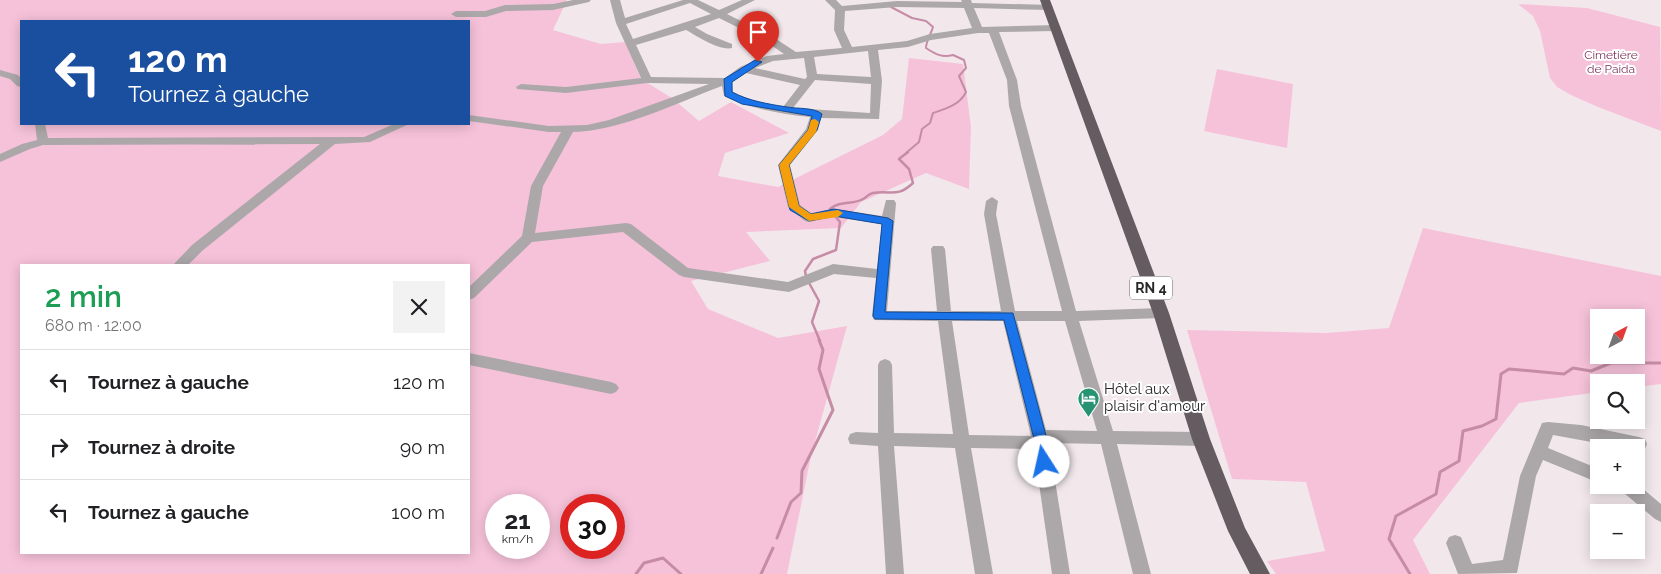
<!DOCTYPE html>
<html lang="fr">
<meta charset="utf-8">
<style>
body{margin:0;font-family:Raleway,sans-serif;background:#f2f2f2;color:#202124;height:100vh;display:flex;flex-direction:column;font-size:19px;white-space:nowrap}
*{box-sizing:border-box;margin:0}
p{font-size:16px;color:#757577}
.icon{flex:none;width:28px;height:28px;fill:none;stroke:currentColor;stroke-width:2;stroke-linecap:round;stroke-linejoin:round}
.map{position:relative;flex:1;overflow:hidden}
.panel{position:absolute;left:20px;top:264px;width:450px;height:290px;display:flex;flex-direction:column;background:#fff;border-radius:0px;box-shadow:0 2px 12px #0003}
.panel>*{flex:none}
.banner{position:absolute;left:20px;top:20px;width:450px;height:105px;border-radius:0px;box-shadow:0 2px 12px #0003;background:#1a4fa0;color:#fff;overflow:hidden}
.needle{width:32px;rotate:41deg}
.tools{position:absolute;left:1590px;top:309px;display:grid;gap:10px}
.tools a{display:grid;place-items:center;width:55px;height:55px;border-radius:0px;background:#fff;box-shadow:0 2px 12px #0003;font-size:25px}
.speed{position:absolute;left:485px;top:494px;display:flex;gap:10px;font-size:25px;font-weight:700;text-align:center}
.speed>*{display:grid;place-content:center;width:65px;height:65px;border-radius:50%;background:#fff;box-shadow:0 2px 12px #0003;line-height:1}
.speed small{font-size:12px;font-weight:400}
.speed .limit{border:8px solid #d22;background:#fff;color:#111}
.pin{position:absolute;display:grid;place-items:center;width:42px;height:42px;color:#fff;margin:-51px -21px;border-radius:50% 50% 50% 0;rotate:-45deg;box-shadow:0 0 5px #0007}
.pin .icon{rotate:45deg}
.me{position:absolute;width:55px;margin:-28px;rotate:350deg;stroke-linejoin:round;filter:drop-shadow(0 0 4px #0008)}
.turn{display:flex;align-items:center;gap:18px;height:105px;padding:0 25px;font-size:22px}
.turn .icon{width:65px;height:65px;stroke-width:2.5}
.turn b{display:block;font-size:35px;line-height:42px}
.round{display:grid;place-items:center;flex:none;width:52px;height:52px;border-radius:0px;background:#f2f2f2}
.head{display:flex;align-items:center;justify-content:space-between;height:85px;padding:0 25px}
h1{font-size:30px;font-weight:600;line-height:38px;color:#1e9e55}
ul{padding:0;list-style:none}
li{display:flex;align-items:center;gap:15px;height:65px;padding:0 25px;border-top:1px solid #e0e0e0}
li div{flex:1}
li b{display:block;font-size:19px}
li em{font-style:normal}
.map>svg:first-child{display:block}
.green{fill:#f6c2d9;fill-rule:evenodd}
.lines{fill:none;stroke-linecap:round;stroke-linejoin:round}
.stream-far2{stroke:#c68ca6;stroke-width:2}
.stream-far1{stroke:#c68ca6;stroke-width:2.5}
.stream{stroke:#c68ca6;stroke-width:3}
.minor{fill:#aca8a9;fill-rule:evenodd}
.highway{fill:#645c60;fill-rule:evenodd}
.route{fill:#1a73e8;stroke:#114b97}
.slow{fill:#f59e0b}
.labels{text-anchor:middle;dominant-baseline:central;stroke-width:4;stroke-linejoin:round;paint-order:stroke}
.far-park-label{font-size:12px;fill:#7d355a;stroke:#fff}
.shield{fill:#fff;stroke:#6a6868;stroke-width:1}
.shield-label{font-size:14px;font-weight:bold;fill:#2a2728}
.poi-label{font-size:15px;fill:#2a2728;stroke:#fff;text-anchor:start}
</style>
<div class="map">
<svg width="1661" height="574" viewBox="0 0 1661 574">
<rect width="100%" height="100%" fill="#f2e8ec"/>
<path class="green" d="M0,0H567L553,30L601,44L625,42L641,79L672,98L699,121L731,102L789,133L725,153L718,176L778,187L883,135L902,119L909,58L963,64L971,127L969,189L926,173L861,202L841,228L746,232L770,261L691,281L708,309L778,338L847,326L811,456L787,574H0ZM21,21H469V124H21ZM21,265H469V552H21ZM496,505H539V548H496ZM571,505H614V548H571Z
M1518,4L1587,8L1660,27L1661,131L1598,107L1571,95L1557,87L1550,78L1540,31L1533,16Z
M1217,69L1293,84L1287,148L1204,131Z
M1423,228L1661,276V384L1636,387V382H1599V392L1519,403L1413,540L1430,574H1276L1267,561L1325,551L1306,482L1232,479L1187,330L1326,333L1389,328ZM1599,318H1636V355H1599Z"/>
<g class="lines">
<path class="stream-far2" d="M891,7L912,18L926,21L933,27C931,34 926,41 926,48C935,54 942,58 953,55L964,60L966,68L959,76L966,92C960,105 945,109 933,113L930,123L922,129L919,142L906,153"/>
<path class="stream-far1" d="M832,212L830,209C840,200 853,205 863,199C867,197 868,194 873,193C891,190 897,198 913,183L909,169L899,159L908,152
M806,276L805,271L813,259L836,250L840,222L835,216
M808,281L819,301L812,322L820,341"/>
<path class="stream" d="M777,538L791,502L801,493L802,471L833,410L819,369L823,350L819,340
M636,574L644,563L663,558L681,574
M761,574L773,548
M1410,574L1389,539L1396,516L1436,494L1440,472L1459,461L1463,431L1482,426L1496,419L1501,374L1509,369L1564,374L1573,368L1591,371L1611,363H1661"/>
<path class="minor" d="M573,0H591L589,2L553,10L506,11L486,17H456L451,14L456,11H485L505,5L553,4Z
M610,0H620L625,18L683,0H698L719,10L742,0H755L727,14L773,37L796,52L842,48L834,30L835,10L825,0H836L842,6L897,1L962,2L961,0H971L972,3L1051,5L1053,7L1048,10L974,8L982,27L1056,25L1061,28L1056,31L999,32L1017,80L1021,106L1076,311L1161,308L1166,309L1168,313L1166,317L1161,318L1079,321L1113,431L1201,432L1207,434L1209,439L1207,444L1201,446L1117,444L1151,574H1133L1101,444L1049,443L1070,574H1052L1034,449L971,448L993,574H975L955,448L894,446L904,574H886L878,446L850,444L848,439L850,434L856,432L878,433V365L880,361L885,359L890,361L892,365L894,433L953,434L938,321L874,320L872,316L876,278L834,274L789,292L684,277L679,275L623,232L532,242L474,298L469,300V287L522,236L531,186L561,132H549L469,121V115L549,126L587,125L609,120L709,84L647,83L566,93L517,89L516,87L521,84L566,87L641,78L616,23ZM690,3L711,14L633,39L626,24ZM897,7L964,8L972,28L930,34L907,41L852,47L844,30L845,11ZM719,18L765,41L784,54L767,56L740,67L725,78L651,77L636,45L686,30C697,36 719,51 732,48V44L707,34L695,27ZM978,33H989L1007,80L1009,106L1062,311H1015L996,214L998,201L992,197L986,201L984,214L1001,311H951L945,249L943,246H933L931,249L937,311H887L896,203L894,200H886L882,216L834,209L811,213L800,205L790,165L818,130L821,118L879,119L882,81L878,50L908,47L931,40ZM868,51L871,77L817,74L814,57ZM804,58L807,77L805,79L755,68L773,61ZM746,73L800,85L783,107L748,99L733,92L732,82ZM815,80L871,84L870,113L793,108ZM722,86L724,96C752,109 780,114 810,117L806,129L778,165L788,207L805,221L809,222L834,217L882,224L877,269L833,264L788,282L688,268L631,224L626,223L535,233L543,186L573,132C621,131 676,103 722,86ZM952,321H1003L1031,436L969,435ZM1017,321H1065L1097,431L1046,430Z
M0,70L18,75L21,78V87L17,86L10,79L0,76Z
M35,124H45L48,138L364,137L394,124H409L370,142L335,144L202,251L188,265H173L192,245L320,144L43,145L30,149L0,162V154L22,144L37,140Z
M469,353L611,382L616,384L619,388L616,392L611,394L469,365Z
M1548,422L1581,425L1639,437L1645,439L1647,444L1645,449L1636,450V448H1624L1553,435L1548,448L1599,469V483L1543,460L1536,476L1517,573L1458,574L1446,543L1449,537L1455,535L1461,537L1472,564L1503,560L1520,476L1542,423Z
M1636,483L1661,504V522L1655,519L1624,493L1616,490L1614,485H1636Z"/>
<path class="highway" d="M1040,0H1050L1169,313L1210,439L1245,528L1270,574H1250L1228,531L1192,439L1153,313Z"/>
</g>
<path class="route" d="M755,60L762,62L732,82V92C749,101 768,104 787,107C797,109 814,107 822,114L817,130L789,165L799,206L811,214L834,209L888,218L893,221L885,312L1013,313L1048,443L1051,462L1049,466L1044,467L1039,466L1035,443L1004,320L875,319L873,316L882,224L834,216L809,221L790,210L779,165L808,130L812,116L742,104L725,96L724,79Z"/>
<path class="slow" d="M815,119L819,122L816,132L789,165L799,206L811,214L838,210L843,213L838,217L809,221L789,207L779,165L808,130L811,120Z"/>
<defs>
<symbol id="hotel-pin" viewBox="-11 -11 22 30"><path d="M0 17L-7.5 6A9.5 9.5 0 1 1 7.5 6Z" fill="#289372" stroke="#fff"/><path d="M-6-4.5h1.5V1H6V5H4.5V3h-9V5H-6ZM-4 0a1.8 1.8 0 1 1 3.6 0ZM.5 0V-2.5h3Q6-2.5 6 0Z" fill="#fff"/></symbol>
</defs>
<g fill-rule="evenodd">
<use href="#hotel-pin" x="1076" y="386" width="25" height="34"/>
</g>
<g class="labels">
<g class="far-park-label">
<text x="1611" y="55">Cimetière<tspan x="1611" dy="14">de Paida</tspan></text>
</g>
<rect class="shield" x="1130" y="276.5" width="42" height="23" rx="4"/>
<g class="shield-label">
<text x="1151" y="288">RN 4</text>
</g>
<g class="poi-label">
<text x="1104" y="389">Hôtel aux<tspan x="1104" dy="17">plaisir d'amour</tspan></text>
</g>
</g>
</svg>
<div class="tools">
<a><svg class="needle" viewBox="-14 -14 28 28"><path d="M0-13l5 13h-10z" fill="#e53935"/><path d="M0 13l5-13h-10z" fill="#757577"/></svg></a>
<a><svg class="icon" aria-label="search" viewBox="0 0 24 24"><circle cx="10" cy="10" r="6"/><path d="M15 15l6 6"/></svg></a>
<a>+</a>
<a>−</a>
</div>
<div class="speed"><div>21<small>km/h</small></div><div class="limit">30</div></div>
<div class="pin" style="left:758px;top:62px;background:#d93025"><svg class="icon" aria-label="arrive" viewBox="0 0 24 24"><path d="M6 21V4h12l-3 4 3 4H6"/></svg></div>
<svg class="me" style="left:1044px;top:462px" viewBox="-20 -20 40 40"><circle r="19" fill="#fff"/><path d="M0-13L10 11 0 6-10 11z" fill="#1a73e8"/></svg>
<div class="banner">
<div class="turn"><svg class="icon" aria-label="left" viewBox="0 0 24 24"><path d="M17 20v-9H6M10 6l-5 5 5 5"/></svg><div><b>120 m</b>Tournez à gauche</div></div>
</div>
<section class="panel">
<div class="head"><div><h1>2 min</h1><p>680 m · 12:00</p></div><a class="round"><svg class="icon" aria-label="close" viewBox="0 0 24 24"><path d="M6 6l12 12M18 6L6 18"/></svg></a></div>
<ul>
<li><svg class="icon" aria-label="left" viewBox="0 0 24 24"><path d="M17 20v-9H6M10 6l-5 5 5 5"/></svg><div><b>Tournez à gauche</b></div><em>120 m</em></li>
<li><svg class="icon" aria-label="right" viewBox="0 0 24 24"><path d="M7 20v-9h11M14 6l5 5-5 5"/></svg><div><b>Tournez à droite</b></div><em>90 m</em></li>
<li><svg class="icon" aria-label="left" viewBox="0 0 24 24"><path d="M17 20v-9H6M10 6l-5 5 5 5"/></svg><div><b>Tournez à gauche</b></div><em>100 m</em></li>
</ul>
</section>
</div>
